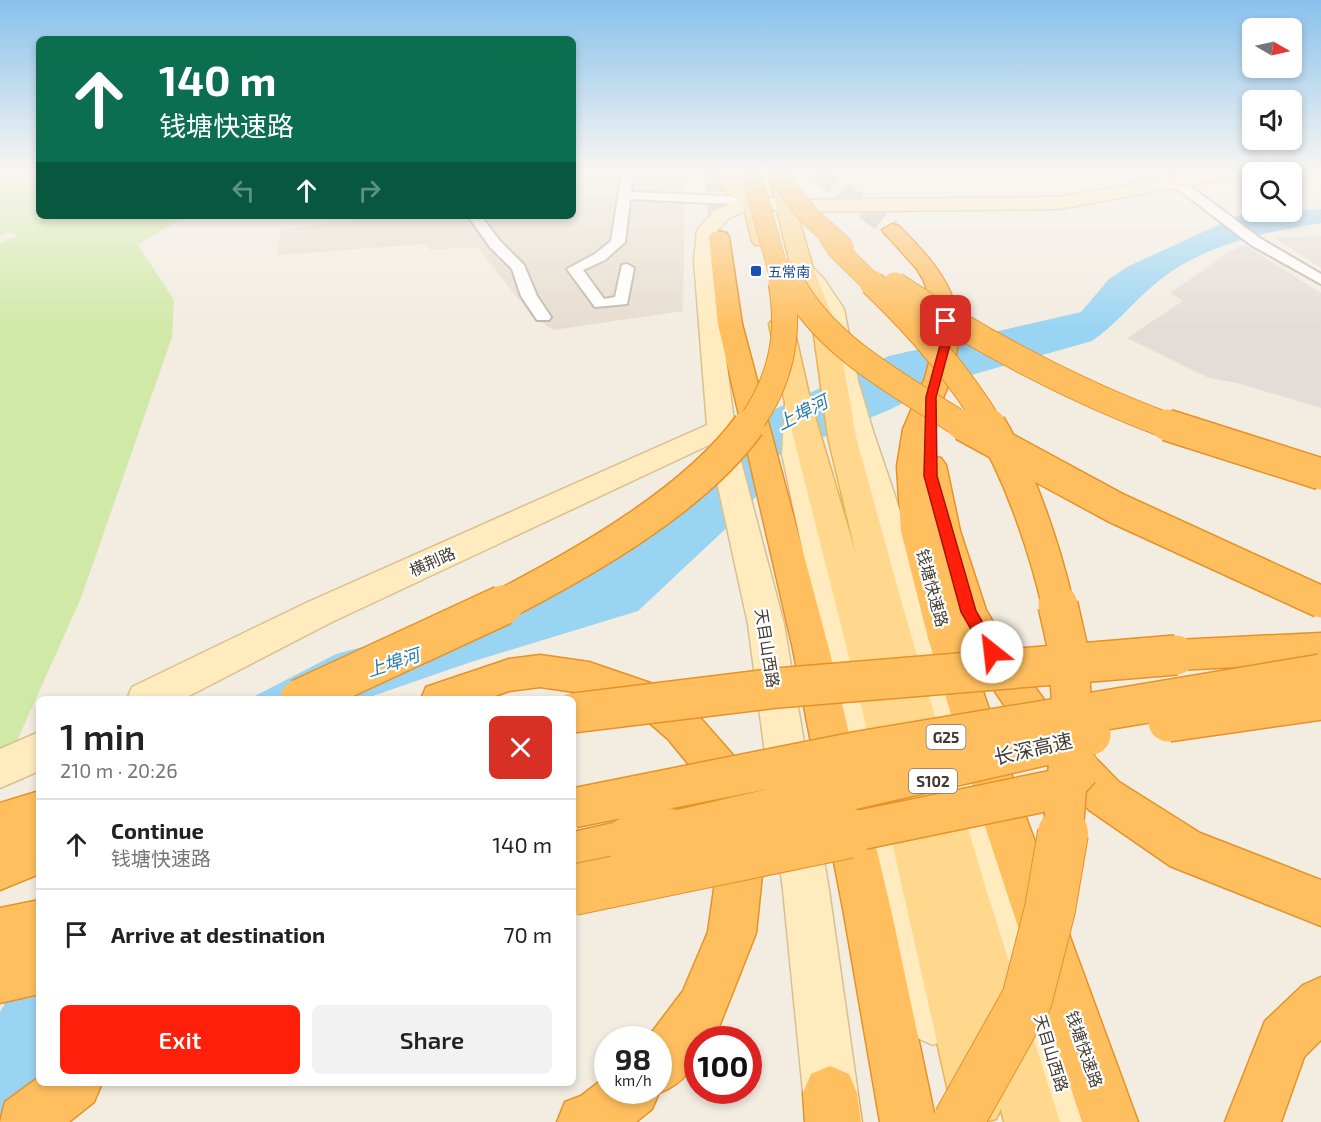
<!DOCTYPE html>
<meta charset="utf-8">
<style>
body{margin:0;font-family:"Exo 2","Noto Sans SC",sans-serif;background:#f2f2f2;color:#222;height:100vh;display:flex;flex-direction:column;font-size:22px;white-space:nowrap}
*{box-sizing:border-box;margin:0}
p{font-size:20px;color:#767676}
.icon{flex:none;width:33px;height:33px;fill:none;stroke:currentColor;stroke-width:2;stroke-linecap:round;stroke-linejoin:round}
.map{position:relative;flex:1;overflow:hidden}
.side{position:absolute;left:36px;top:696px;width:540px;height:390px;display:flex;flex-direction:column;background:#fff;border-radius:9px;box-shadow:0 3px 9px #0003}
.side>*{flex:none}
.guide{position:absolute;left:36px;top:36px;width:540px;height:183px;border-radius:9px;box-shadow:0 3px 9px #0003;background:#0b6e4f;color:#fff;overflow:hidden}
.needle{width:39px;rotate:99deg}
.fabs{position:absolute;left:1242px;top:18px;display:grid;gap:12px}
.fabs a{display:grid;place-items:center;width:60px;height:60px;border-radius:9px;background:#fff;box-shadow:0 3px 9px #0003;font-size:30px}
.speed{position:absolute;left:594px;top:1026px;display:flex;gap:12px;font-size:30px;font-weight:700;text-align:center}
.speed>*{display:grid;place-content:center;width:78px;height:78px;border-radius:50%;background:#fff;box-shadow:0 3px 9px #0003;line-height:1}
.speed small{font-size:15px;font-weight:400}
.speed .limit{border:9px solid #d22;background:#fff;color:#111}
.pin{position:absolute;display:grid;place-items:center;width:51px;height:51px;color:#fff;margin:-26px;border-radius:12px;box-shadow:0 3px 9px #0006}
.me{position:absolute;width:66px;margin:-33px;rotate:331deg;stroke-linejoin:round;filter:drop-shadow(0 0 4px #0008)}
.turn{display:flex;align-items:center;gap:21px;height:126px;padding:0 24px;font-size:27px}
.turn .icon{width:78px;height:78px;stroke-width:2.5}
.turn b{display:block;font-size:42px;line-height:51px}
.lanes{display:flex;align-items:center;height:57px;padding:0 24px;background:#0003;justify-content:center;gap:30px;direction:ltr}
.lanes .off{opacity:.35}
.round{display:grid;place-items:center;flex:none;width:63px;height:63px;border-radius:9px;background:#f2f2f2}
.head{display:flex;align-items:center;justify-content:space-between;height:102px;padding:0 24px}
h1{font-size:36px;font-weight:600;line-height:45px}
.cta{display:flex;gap:12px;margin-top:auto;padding:12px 24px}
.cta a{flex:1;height:69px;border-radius:9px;background:#ff1f0b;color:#fff;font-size:24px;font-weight:600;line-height:69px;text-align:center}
.cta a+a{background:#f2f2f2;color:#222}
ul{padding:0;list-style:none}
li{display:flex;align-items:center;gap:18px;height:90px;padding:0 24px;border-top:2px solid #e0e0e0}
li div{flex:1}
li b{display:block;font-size:22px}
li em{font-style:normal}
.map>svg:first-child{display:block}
.residential{fill:#e6ddcf}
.industrial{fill:#e3ddd7}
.green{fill:#d0e9a7}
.water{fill:#99d4f3}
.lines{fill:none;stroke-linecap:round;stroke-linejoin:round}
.highway-tunnel{stroke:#cfc9be;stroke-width:20;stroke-dasharray:20 10;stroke-linecap:butt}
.street-casing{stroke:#c0b5a7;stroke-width:4}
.secondary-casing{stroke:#d8c090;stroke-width:3}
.primary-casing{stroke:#e9b358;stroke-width:3}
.highway-casing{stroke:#e59228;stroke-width:3}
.street{fill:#fff;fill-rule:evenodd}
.secondary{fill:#ffebbe;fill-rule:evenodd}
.primary{fill:#ffd78d;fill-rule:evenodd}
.highway{fill:#ffbf5f;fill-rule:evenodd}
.highway-bridge-far4-casing{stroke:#e59228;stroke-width:21;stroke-linecap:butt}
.highway-bridge-far3-casing{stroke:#e59228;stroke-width:27;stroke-linecap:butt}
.highway-bridge-far2-casing{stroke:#e59228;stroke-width:34;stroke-linecap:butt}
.highway-bridge-far1-casing{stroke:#e59228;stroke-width:42;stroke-linecap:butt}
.highway-bridge-casing{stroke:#e59228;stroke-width:52;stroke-linecap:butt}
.highway-bridge-far4{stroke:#ffbf5f;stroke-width:20}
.highway-bridge-far3{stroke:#ffbf5f;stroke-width:25}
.highway-bridge-far2{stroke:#ffbf5f;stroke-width:31}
.highway-bridge-far1{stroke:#ffbf5f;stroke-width:39}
.highway-bridge{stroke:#ffbf5f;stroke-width:50}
.route{fill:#ff1f0b;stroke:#a61407;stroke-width:1.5}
.transit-dot{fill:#1a4fb4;stroke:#fff;stroke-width:2}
.labels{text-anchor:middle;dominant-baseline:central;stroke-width:4.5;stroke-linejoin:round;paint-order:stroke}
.far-transit-label{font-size:14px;fill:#164399;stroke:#fff;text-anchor:start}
.shield{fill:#fff;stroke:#7b7670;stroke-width:1.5}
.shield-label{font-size:15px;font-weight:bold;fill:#433b32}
.street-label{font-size:16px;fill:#433b32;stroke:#fff}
.water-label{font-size:18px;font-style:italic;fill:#267bab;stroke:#fff}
.near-street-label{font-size:20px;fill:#433b32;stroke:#fff}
</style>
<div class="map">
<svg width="1321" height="1122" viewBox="0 0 1321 1122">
<rect width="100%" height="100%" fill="#f2ece1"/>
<path class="residential" d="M573,172H685L683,311L553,330L531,315L477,247L430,250L425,244L277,255L281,230L379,216H573Z"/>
<path class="industrial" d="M1321,236V268L1275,238Z
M1245,245L1321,293V408L1237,383L1209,378L1127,338L1183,301L1170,293L1229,252Z"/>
<path class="green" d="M0,172H39V216H185L138,245L174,300L172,337L81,598L16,743L0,748V243L19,235L8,232L0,235Z"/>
<path class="water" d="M1321,209V223C1268,231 1204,245 1161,279C1136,298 1118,323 1092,341L943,383L889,410L777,456L762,490L736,519L638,611L471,662L364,699H249L336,654L436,627L654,508L773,410L889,356L1081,312L1109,279L1129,266L1240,215Z
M39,944V1083L0,1122V1012Z"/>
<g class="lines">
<path class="highway-tunnel" d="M715,172L719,237
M818,172L892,230"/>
<defs>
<path id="street" d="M622,172H634L631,192L751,197L757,201L751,205L630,199L625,242L605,260L583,270L604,299L615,297L622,265L627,264L634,268L627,304L595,307L567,269L595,254L611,241Z
M1170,177H1178L1261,239L1321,274V284L1251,245L1170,183Z
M468,216H481L500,241L524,265L537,296L551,317L549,320H537L521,296L512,269L490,247Z"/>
<path id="secondary" d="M1201,172H1243L1234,177L1059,209L786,212L753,207L728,219L717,231L714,261L737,446L784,624L829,890L862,1122H806L783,890L748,624L709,445L332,622L183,699H127L132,687L308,602L707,425L694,261L697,230L714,211L745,197L751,195L786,200L1059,197Z
M802,262L809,264L824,279L844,309L858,381L873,431L1004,819L1101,1122H1045L960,819L845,431L832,381L822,309L809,288L791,268L795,264Z
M798,395L807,397L811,403L810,454L861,657L959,1019L951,1037L933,1045L915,1037L907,1019L825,657L782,454L785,403L789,397Z
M39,732V771L0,788V749Z"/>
<path id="primary" d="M721,172H737L740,187L760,201L772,241L769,245H755L752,241L743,204L722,189Z
M768,172H785L813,268L837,328L856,437L902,604L986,889L1060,1122H1004L1001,1109L996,1119C986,1122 968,1122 958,1119L950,1100L863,713L785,403L769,324L773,319H789L793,324L811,403L856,554L828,437L813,328L791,268Z"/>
<path id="highway" d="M892,224L899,226C947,275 971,305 951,377C946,395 935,411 931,429C929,437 929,447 928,456L941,458L946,465L960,531L986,610L1016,662L1063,725L1119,782L1200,833L1321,880V926L1170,866L1089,810L1035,751L990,684L963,633L1027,820L1138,1122H1082L983,820L928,638L901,531L897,466L903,429L925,378L936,335L933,307L924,281L917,269L882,230Z
M719,231L726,233L729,237L742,324L829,649L892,914L936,1122H880L844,914L793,649L718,324L709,237L712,233Z
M1321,633V663L1176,670L1163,666L1158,655L1163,644L1176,640Z
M540,655L589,662L665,688L696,713L733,755L739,769L755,821L762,875L756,933L719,1027L710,1040H698C698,1067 684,1083 659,1093L652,1109L636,1122H557L565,1102L581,1096L608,1075V1090H658V1040H646L683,991L708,932L716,875L711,821L700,778L668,739L637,712L588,694L540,687L509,691L487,699H421L426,687L509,659Z
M39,791V874L0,890V803Z
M631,819L647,825L653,841L647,857L631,863L573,876V832Z
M39,900V994L0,1003V908Z
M1321,977V1040L1304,1057L1281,1122H1225L1265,1021L1303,985Z
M830,1066L849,1074L857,1093L861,1122H805L803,1093L811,1074Z
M39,1077V1083H102L94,1102L69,1122H0L5,1102Z"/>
</defs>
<use href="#street" class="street-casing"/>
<use href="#secondary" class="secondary-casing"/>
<use href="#primary" class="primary-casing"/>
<use href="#highway" class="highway-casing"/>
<use href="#street" class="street"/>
<use href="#secondary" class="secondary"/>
<use href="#primary" class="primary"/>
<use href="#highway" class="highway"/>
<defs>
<path id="highway-bridge-far4" d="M751,172L782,285
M775,172L808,215L844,247
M828,235L838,250L874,285
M784,268L793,285"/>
<path id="highway-bridge-far3" d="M792,283C827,349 905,388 965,427
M872,283C918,327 958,372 991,427
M895,285C982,342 1073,391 1171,427
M748,427C780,383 791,337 781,283"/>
<path id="highway-bridge-far2" d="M963,425L1116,508L1321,602
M990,425C1020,475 1045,549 1058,606
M1167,425L1321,474
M500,606C582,564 695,500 749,425"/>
<path id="highway-bridge-far1" d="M1058,605L1069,654L1072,718L1063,834
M300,699L503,605
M573,713L777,688L1176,655
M1168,722L1321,700
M573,808L854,752L1321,674
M660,834L1091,735
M841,834L1063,788L1080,769"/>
<path id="highway-bridge" d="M631,841L667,833
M573,890L848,833
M958,1122L1027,999L1050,909L1063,833"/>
</defs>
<use href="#highway-bridge-far4" class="highway-bridge-far4-casing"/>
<use href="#highway-bridge-far3" class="highway-bridge-far3-casing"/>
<use href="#highway-bridge-far2" class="highway-bridge-far2-casing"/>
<use href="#highway-bridge-far1" class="highway-bridge-far1-casing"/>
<use href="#highway-bridge" class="highway-bridge-casing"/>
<use href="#highway-bridge-far4" class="highway-bridge-far4"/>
<use href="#highway-bridge-far3" class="highway-bridge-far3"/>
<use href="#highway-bridge-far2" class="highway-bridge-far2"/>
<use href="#highway-bridge-far1" class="highway-bridge-far1"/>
<use href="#highway-bridge" class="highway-bridge"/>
</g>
<linearGradient id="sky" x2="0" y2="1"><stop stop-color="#88c1ec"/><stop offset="0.52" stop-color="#f9f6f2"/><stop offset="1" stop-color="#f9f6f2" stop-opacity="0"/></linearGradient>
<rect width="1321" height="329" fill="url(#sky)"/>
<path class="route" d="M943,319L951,321L953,334L936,397L937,476L976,611L1000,652L992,659L987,657L961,612L924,476L926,397L943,334Z"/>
<rect class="transit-dot" x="750" y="265" width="12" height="12" rx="3"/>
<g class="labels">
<g class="far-transit-label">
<text x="768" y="271">五常南</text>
</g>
<g class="shield">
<rect x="926.5" y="725" width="39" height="24" rx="4.5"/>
<rect x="909" y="769" width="48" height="24" rx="4.5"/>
</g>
<g class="shield-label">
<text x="946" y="737">G25</text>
<text x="933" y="781">S102</text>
</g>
<g class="street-label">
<text transform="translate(432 561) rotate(-24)">横荆路</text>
<text transform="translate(933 588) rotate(75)">钱塘快速路</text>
<text transform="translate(768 648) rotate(81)">天目山西路</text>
<text transform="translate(1085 1049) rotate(71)">钱塘快速路</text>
<text transform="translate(1052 1053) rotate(73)">天目山西路</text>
</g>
<g class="water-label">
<text transform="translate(802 412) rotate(-27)">上埠河</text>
<text transform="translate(393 662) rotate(-18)">上埠河</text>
</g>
<g class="near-street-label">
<text transform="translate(1033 748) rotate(-13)">长深高速</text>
</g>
</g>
</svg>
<div class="fabs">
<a><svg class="needle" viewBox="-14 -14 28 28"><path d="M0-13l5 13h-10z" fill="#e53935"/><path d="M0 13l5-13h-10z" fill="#767676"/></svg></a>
<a><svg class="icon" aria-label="sound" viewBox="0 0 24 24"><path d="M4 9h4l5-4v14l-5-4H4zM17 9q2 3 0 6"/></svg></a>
<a><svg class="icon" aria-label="search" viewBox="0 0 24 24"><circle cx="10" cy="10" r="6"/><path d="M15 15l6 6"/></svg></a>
</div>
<div class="speed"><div>98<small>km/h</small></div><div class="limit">100</div></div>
<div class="pin" style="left:946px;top:321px;background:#d93025"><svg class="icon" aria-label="arrive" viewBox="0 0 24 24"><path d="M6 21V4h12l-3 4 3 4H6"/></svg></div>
<svg class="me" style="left:992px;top:652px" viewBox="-20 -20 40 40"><circle r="19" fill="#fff"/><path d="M0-13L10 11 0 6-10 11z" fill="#ff1f0b"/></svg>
<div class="guide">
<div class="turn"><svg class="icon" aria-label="ahead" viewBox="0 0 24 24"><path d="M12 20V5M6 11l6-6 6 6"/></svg><div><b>140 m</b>钱塘快速路</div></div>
<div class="lanes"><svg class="icon off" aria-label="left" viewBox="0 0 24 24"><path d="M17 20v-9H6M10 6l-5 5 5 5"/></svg><svg class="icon" aria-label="ahead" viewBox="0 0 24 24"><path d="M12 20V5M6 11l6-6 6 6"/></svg><svg class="icon off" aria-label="right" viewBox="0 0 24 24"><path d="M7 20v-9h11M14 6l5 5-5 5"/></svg></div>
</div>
<section class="side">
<div class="head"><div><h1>1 min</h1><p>210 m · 20:26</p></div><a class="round" style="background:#d93025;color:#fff"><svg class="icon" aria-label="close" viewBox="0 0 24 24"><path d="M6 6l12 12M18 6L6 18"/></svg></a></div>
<ul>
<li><svg class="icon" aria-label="ahead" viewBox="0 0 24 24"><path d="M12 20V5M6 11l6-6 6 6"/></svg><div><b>Continue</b><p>钱塘快速路</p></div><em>140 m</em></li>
<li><svg class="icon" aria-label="arrive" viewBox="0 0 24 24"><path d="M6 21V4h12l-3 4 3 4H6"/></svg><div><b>Arrive at destination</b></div><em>70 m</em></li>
</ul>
<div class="cta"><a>Exit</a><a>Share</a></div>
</section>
</div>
